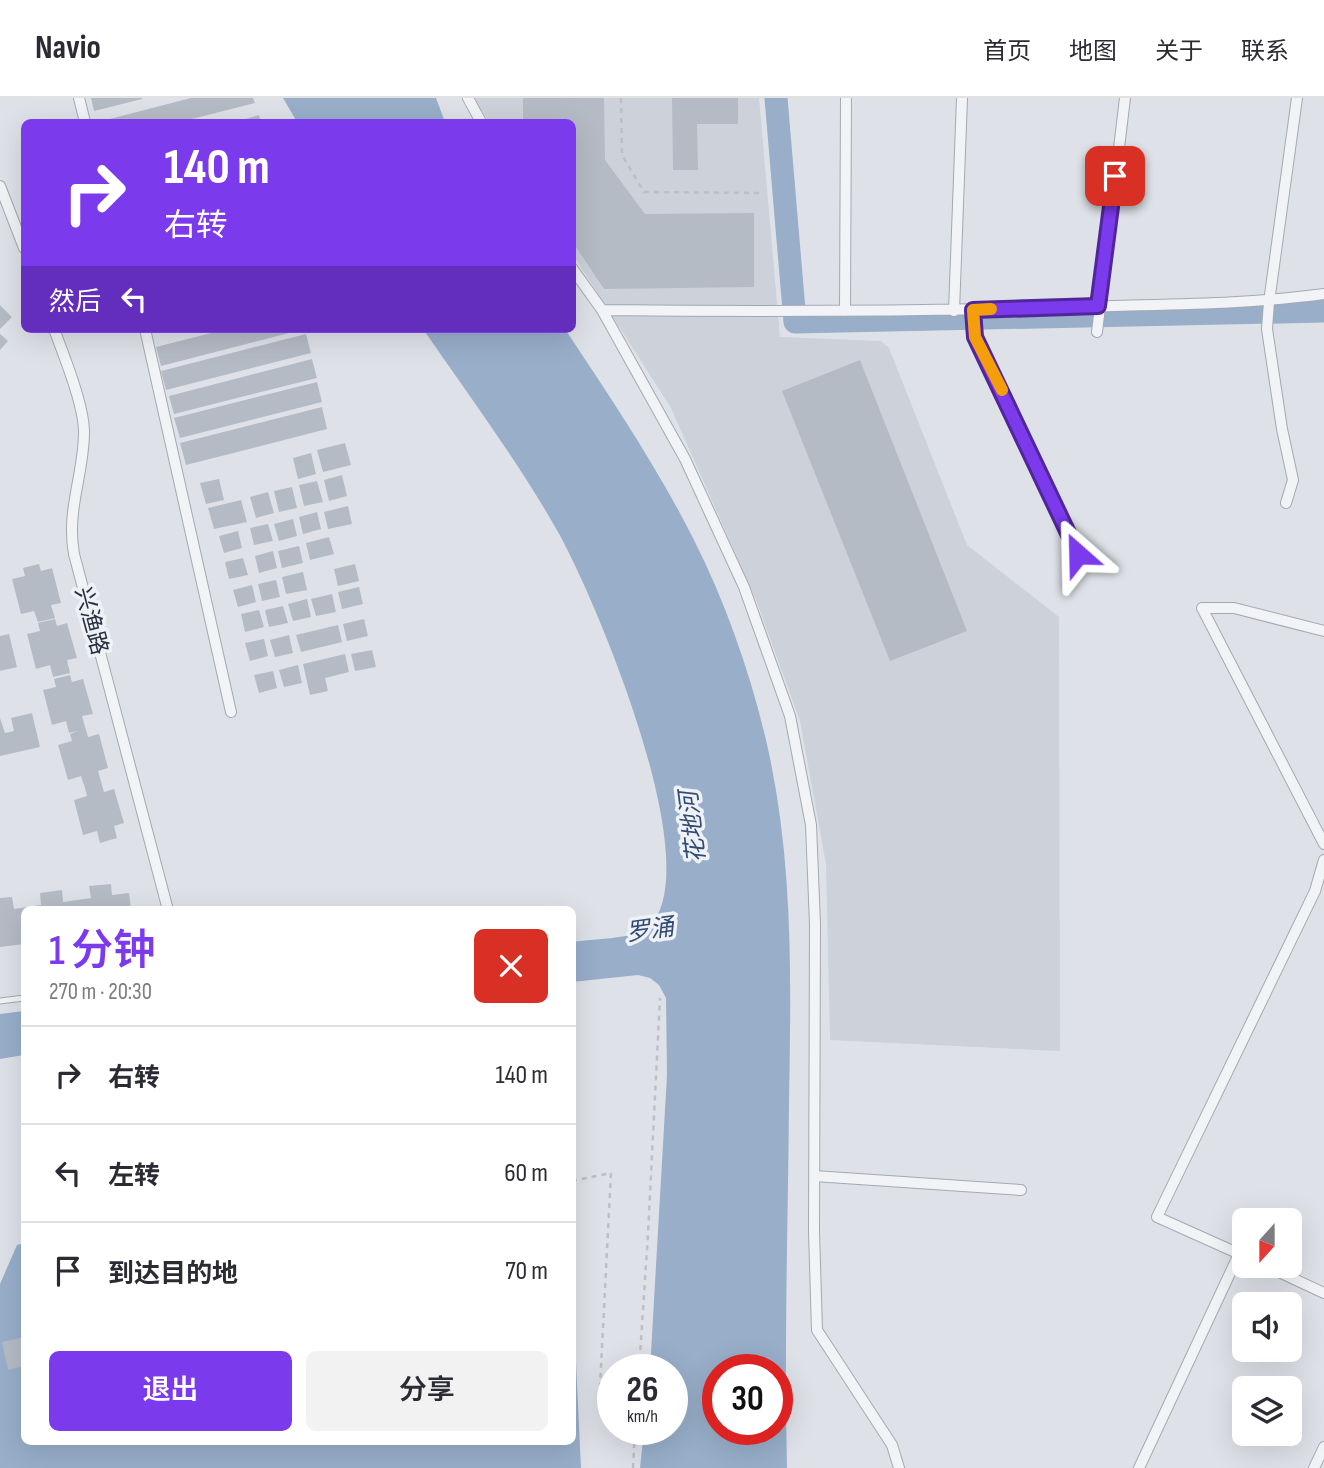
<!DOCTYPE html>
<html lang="zh">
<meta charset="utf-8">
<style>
body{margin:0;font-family:"Sofia Sans Condensed","Noto Sans SC",sans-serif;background:#f2f2f3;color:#2b2b33;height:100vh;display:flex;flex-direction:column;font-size:26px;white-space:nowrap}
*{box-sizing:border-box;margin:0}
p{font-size:23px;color:#7c7c81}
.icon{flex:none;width:38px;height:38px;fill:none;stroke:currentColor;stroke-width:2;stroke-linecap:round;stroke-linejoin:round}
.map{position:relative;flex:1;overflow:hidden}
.side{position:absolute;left:21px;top:808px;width:555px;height:539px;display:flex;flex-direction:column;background:#fff;border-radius:10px;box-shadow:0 7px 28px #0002}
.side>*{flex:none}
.top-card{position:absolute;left:21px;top:21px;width:555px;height:214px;border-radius:10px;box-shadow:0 7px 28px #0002;background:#7c3aed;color:#fff;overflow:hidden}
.needle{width:46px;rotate:201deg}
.fabs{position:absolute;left:1232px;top:1110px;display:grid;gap:14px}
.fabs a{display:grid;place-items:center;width:70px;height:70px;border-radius:10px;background:#fff;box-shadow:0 7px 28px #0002;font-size:35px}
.speed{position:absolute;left:597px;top:1256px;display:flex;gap:14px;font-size:35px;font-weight:700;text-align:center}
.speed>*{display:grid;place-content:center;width:91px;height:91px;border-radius:50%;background:#fff;box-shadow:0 7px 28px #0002;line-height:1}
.speed small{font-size:18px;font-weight:400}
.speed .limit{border:10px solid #d22;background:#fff;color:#111}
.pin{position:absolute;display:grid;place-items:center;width:60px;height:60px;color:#fff;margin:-30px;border-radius:14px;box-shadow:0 4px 10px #0006}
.me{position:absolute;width:77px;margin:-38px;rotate:335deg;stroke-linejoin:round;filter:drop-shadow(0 0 5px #0008)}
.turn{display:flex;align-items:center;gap:24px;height:147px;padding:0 28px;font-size:32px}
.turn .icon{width:91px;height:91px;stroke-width:2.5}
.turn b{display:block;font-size:49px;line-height:60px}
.then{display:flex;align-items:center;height:66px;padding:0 28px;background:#0003;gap:14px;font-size:26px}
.round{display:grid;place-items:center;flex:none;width:74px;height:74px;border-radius:10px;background:#f2f2f3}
.headline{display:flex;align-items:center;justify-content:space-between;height:119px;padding:0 28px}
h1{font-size:42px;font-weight:600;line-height:52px;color:#7c3aed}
.primary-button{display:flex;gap:14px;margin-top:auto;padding:14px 28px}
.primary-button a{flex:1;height:80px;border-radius:10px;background:#7c3aed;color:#fff;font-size:28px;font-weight:600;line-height:80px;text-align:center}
.primary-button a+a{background:#f2f2f3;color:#2b2b33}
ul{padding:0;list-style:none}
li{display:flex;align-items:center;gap:21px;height:98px;padding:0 28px;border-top:2px solid #e1e1e2}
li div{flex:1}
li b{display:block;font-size:26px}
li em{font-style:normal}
header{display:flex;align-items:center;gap:42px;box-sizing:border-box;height:98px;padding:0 35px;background:#fff;border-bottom:2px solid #e1e1e2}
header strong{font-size:33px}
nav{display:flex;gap:38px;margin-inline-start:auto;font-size:24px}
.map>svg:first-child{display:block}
.built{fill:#ccd1da}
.water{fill:#98aec9;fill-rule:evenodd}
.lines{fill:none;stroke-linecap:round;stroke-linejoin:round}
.river{stroke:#98aec9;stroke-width:23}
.building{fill:#b5bbc5}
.lane-casing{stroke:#a3a9b2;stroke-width:7}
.street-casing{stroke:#a3a9b2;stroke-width:12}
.path{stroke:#bcc0c6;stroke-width:2.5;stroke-dasharray:5 5;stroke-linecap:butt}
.lane{stroke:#f1f3f6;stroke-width:5}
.street{stroke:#f1f3f6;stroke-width:10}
.route-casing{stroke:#51269a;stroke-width:18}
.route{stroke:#7c3aed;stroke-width:12}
.slow{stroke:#f59e0b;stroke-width:12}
.labels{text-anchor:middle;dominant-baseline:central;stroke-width:7;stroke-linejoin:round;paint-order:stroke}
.street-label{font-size:23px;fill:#272f3f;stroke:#eef1f6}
.water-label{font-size:24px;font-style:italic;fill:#314b74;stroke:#eef1f6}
</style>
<header>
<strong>Navio</strong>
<nav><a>首页</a><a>地图</a><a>关于</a><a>联系</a></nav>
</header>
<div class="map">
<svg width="1324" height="1370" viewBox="0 0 1324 1370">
<rect width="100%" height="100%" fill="#dee2e8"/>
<path class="built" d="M474,0H759L780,239L881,243L889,250L967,447L1059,519L1060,953L830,942L826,766L800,623L756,502L671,310L572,155V24H489Z"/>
<path class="water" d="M283,0H436L445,24H297Z
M423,231H565C610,299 656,367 693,440C725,503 750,574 766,642C794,762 791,883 789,1005C788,1127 784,1248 787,1370H640L644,1332H672V1272H650L667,977L666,900L659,887L650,880L638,877L572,884V844C591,841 636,841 649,829C710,769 594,498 558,434C518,363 469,298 423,231ZM718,1272H777V1332H718Z
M24,913V957L0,961V916Z
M24,1145V1344H572V1180L581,1370H0V1186L17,1147Z"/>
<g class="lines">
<path class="river" d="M776,0L795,224L1324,213"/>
</g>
<path class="building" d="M91,0H142V1L94,13Z
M191,0H253L255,5L180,24H98Z
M523,0H604L605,62L645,116L754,115V189L604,191L572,143V24H523Z
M672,0H738V26H697L698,72H673Z
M259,17L261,24H235Z
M0,207L12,219L0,231Z
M227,231L301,232L161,268L156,249Z
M0,236L8,243L0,252Z
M306,236L311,255L166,292L161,273Z
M312,261L317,280L174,316L169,298Z
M860,262L967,533L890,563L782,293Z
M317,284L322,304L180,340L174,320Z
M322,309L327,331L186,367L180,345Z
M345,345L351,367L323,374L317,352Z
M311,355L316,376L298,381L293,360Z
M342,377L347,398L329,403L324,382Z
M219,381L224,402L206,406L200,385Z
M317,383L323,404L304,408L299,387Z
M292,389L297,410L279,414L274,393Z
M268,394L274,415L256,420L250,399Z
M241,402L247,424L214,431L208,410Z
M348,408L352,426L328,431L324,414Z
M317,414L321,431L303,436L299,419Z
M293,421L297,438L279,443L274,426Z
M268,426L273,443L254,447L250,430Z
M238,433L242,450L224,455L219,438Z
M329,439L334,456L310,462L306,445Z
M299,448L303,465L282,470L278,453Z
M273,453L277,470L259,475L255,458Z
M243,460L248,477L229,481L225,464Z
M39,466L41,473L52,470L61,505L51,507L55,520L38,524L34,513L21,516L12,481L25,478L23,470Z
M355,466L359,483L338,488L334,471Z
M303,474L307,492L286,496L282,479Z
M276,482L280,499L262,503L258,486Z
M252,487L256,504L238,509L233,492Z
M359,489L363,506L342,511L338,494Z
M332,496L336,514L316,518L311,501Z
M307,501L311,519L293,523L288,506Z
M283,508L288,525L269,529L265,512Z
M259,512L264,529L245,534L241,516Z
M55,521L57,528L67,525L77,560L67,562L70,575L53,579L50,567L36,571L27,536L40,533L38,525Z
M364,521L368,538L347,543L343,526Z
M338,527L342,544L301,554L296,537Z
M9,536L17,569L0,573V538Z
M289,537L293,555L275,559L270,542Z
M264,541L268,558L250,563L245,545Z
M372,552L376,569L355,573L351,556Z
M345,556L349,574L325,580L328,593L310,597L303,566Z
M298,567L302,585L284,589L279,572Z
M273,573L277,590L259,595L254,577Z
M70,577L72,584L83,581L93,616L82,618L88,639L99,636L108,670L98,673L104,694L114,691L124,725L114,728L117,740L100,745L97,733L83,737L74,702L87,698L85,690L81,678L68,682L58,647L72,643L70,636L77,633L69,635L66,623L52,627L43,592L56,589L54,581Z
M32,615L40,649L0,658V620L5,635L14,633L11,620Z
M111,786L112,797L129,795L131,811L24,812V826H22L24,846L0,849V800L12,799L14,811L41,807L40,795L62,792L63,804L91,800L89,788Z
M24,1239V1268L8,1272L2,1244Z"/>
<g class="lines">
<defs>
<path id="lane" d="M0,903L24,900"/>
<path id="street" d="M79,0L85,24
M468,0L481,24
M0,88L24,150
M572,170L602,212L685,361L744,489L790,618L811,727L815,826L814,1134L817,1232L892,1347L899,1370
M602,212C761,214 921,213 1080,209C1162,206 1243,207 1324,196
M973,212L975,239L1078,456
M845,213L846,0
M954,213L962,0
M54,231C64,258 84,307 84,334C84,376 66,412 74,456L168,812
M145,231L231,614
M1097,234L1125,0
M1286,405L1293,382L1282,331L1267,231L1269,204L1297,0
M1324,533L1234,510H1202L1324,746
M814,1078L1021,1092
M1244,1158L1157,1119L1315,793L1324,762
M1264,1167L1324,1195
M1139,1370L1239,1156
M1314,1370L1324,1349"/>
</defs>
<use href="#lane" class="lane-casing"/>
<use href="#street" class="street-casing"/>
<path class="path" d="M621,0L622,57L644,94L762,95
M572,1083L611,1075L600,1288H612
M639,1272L648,1136L660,900
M633,1370L635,1332"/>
<use href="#lane" class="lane"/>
<use href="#street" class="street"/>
</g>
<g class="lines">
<defs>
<path id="route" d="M1078,456L975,239L973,212L1098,208L1115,78"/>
</defs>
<use href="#route" class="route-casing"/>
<use href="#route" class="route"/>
<path class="slow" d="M991,211L973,212L975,239L1002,292"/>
</g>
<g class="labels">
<g class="street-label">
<text transform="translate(91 523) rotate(75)">兴渔路</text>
</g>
<g class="water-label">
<text transform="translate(693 729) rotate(-97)">花地河</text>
<text transform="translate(650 832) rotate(-8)">罗涌</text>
</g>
</g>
</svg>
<div class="fabs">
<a><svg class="needle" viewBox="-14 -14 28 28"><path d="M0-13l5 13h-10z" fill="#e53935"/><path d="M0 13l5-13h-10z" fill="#7c7c81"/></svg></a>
<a><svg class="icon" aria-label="sound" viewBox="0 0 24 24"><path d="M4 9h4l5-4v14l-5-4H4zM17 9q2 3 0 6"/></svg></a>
<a><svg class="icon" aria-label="layers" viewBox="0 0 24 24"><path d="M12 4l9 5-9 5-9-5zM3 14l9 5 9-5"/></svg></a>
</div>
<div class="speed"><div>26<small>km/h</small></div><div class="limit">30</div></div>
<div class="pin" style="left:1115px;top:78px;background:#d93025"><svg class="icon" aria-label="arrive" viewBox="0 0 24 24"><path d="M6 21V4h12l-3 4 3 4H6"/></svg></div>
<svg class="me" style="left:1078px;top:456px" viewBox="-20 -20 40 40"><path d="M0-17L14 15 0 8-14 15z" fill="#7c3aed" stroke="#fff" stroke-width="4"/></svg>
<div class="top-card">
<div class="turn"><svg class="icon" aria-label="right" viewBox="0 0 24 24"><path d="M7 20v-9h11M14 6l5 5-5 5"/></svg><div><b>140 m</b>右转</div></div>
<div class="then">然后<svg class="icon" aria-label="left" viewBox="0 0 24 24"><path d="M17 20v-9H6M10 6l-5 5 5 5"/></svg></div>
</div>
<section class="side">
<div class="headline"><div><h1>1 分钟</h1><p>270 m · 20:30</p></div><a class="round" style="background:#d93025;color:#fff"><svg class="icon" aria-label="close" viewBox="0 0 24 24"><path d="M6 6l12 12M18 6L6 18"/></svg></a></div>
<ul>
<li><svg class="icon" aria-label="right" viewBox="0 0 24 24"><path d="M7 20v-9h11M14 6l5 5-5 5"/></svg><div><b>右转</b></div><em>140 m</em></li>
<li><svg class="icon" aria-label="left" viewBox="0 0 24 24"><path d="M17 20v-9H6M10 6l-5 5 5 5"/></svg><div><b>左转</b></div><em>60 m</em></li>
<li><svg class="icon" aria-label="arrive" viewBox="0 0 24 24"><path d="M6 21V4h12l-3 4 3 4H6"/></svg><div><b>到达目的地</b></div><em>70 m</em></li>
</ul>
<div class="primary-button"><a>退出</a><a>分享</a></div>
</section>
</div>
